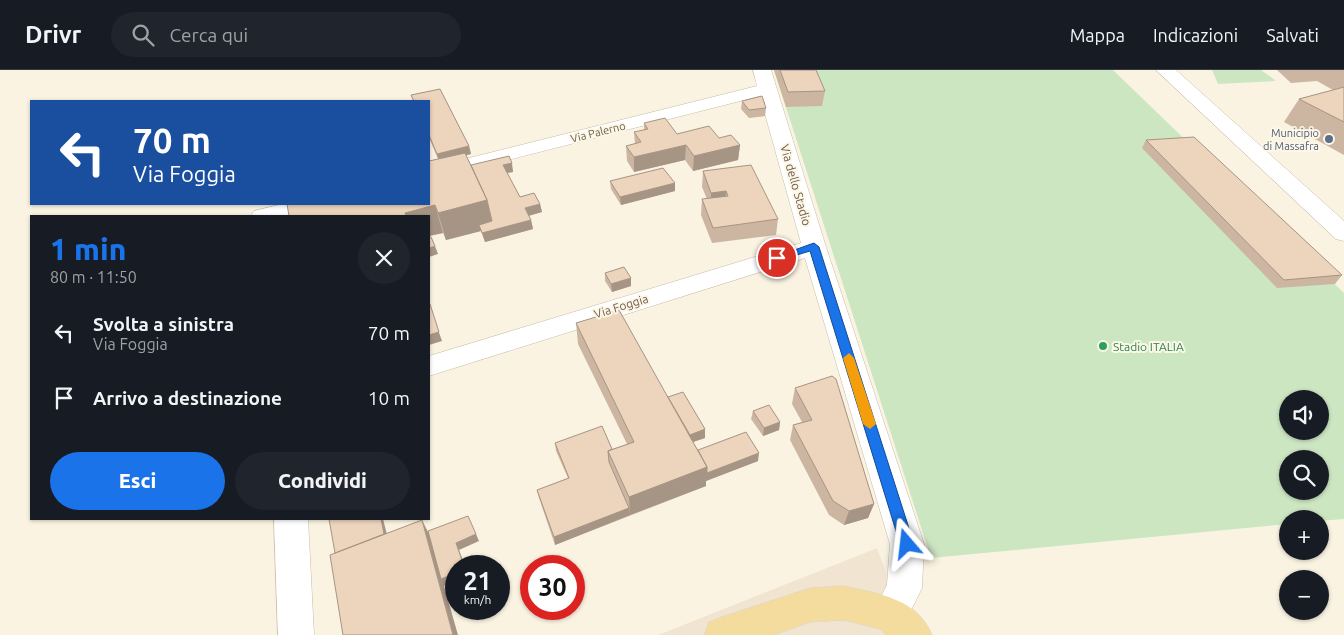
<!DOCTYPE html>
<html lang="it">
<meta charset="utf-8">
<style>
body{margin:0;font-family:Ubuntu,sans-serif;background:#20242c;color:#f1f3f6;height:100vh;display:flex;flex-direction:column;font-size:19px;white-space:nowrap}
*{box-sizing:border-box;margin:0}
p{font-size:16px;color:#9ea1a6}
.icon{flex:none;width:28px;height:28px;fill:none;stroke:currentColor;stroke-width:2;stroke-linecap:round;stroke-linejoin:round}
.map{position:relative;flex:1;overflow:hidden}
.sheet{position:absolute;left:30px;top:145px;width:400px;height:305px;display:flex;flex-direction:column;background:#171b24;border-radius:0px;box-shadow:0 1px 4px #0004}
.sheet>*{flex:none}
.hud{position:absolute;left:30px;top:30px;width:400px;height:105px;border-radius:0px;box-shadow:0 1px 4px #0004;background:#1a4fa0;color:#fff;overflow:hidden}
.buttons{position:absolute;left:1279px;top:320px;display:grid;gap:10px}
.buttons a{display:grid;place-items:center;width:50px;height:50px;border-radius:50%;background:#171b24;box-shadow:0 1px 4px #0004;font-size:25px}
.speed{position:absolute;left:445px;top:485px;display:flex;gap:10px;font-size:25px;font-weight:700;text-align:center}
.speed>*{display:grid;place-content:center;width:65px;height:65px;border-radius:50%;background:#171b24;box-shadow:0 1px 4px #0004;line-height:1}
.speed small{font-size:12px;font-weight:400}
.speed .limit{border:8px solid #d22;background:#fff;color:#111}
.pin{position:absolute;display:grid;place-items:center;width:42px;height:42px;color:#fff;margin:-21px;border:2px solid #fff;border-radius:50%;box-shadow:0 1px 5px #0007}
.me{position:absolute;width:55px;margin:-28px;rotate:343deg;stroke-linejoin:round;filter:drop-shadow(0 0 4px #0008)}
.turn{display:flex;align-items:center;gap:18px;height:105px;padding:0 20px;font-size:22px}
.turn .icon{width:65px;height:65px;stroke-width:2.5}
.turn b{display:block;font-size:35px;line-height:42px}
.round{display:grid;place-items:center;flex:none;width:52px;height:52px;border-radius:26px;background:#20242c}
.head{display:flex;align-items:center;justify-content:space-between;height:85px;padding:0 20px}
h1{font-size:30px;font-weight:800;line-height:38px;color:#1a73e8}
.primary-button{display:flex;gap:10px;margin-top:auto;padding:10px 20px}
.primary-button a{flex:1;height:58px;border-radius:30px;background:#1a73e8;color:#fff;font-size:20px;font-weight:800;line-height:58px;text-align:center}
.primary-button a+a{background:#20242c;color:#f1f3f6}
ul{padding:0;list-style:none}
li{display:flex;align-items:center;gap:15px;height:65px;padding:0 20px}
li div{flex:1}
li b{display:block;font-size:19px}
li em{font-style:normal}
header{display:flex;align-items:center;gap:30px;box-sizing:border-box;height:70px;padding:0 25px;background:#171b24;border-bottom:1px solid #363941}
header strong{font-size:24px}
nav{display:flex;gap:28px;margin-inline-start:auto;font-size:18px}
.search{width:350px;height:45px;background:#20242c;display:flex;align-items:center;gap:12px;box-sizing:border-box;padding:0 18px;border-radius:28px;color:#9ea1a6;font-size:19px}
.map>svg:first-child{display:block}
.residential{fill:#f1e5d1}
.green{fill:#cde6c2;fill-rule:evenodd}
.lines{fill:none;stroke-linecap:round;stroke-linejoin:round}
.minor-casing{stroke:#c9bbaa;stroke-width:1}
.major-casing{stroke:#dad4d0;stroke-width:1}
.minor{fill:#fff;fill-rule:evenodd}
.major{fill:#f4dc9f;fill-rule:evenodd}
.wall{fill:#ccb6a2}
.shaded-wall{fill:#a69484}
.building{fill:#edd4bc;stroke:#a69484}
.route{fill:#1a73e8;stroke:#114b97}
.slow{fill:#f59e0b}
.service-dot{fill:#5c6f8a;stroke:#fdf7e8;stroke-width:2}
.leisure-dot{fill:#2e9e5b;stroke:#fdf7e8;stroke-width:2}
.labels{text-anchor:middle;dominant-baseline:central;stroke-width:4;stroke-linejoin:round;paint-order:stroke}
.far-street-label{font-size:11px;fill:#6f5b4b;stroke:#fdf7e8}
.far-service-label{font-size:11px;fill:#4e5e75;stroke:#fdf7e8;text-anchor:end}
.street-label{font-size:12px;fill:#6f5b4b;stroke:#fdf7e8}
.leisure-label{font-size:12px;fill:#27864d;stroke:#fdf7e8;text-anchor:start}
</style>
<header>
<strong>Drivr</strong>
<div class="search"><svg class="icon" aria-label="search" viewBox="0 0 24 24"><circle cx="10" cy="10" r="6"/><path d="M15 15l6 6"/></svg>Cerca qui</div>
<nav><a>Mappa</a><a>Indicazioni</a><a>Salvati</a></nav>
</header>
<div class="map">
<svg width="1344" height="565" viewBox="0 0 1344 565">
<rect width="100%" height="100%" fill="#faf3e2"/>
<path class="residential" d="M877,478L909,565H658Z"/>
<path class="green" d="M774,0H1113L1344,223V449L1320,451V449H1288L1287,454L931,488ZM1288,329H1320V361H1288ZM1288,389H1320V421H1288Z
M1212,0H1261L1276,11L1218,14Z"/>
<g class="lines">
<defs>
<path id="minor" d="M753,0H771L826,177L924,474L922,518L903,557L890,562L877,557L872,544L887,515L890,474L805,188L429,306V286L801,173L760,26L429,110V98L757,16Z
M1156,0H1176L1344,151V171L1336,169Z
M283,134H322L319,139L289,146H251L254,141Z
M274,449H308L314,565H278Z"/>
<path id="major" d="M844,516C879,524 917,528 932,565H886L880,559L844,550L810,552L774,565H704L709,552L722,547L810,518Z"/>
</defs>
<use href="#minor" class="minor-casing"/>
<use href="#major" class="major-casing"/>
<use href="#minor" class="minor"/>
<use href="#major" class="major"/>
</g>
<path class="wall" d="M774,0H816L825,21L822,36L786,37Z
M1277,0H1344V85L1284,52L1299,29L1333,20L1317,11L1291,13Z
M440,19L469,76L471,84L466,85L471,95L509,86L513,102L507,103L520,127L534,123L540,134L542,142L529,146L531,150L533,159L485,172L481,161L446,170L443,163L429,166V146H289L287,134H429V91L438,89L429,68V31H413L411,25Z
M742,31L766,38L765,46L749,48L741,39Z
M644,53L677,64L719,68L740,75L738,90L693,101L685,90L634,102L627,91L626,76L635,74L634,62L644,60Z
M1146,70L1342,205L1335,214L1277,218L1142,78Z
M703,101L778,149L776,165L712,173L701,145L702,129H707L702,117Z
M610,111L675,113V121L621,135L611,119Z
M605,203L631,216L612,222L605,211Z
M576,253L668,327L705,368L693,372L698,380L758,391L706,411V416L555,475L539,428L537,420L568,408L556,381L555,373L612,379L627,374L578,274Z
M795,318L874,434L868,448L844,455L829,445L790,370L793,355L802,352L792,334Z
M753,341L780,352L779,360L763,366L751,349Z"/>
<path class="shaded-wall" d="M686,75L685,90L634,102V87Z
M740,75L738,90L693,101L694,86Z
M469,76L471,84L439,92L437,84Z
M512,93L513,102L505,103L503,95Z
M675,113V121L621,135L620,127Z
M726,121L725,137L711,139V123Z
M487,130L493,157L479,155L481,161L446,170L438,143Z
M540,134L542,142L527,146L525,138Z
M435,135L443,163L429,166V146H406L405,143Z
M531,150L533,159L485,172L482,163Z
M435,176L438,184L429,187V178Z
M631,208V216L612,222L611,214Z
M432,243L442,271L429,275V265Z
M780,352L779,360L763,366L764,358Z
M705,359V368L684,375V367Z
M759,383L758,391L706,411V416L630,445L629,427L707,397Z
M874,434L868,448L844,455L849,441Z
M629,438L630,445L555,475L554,467Z
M381,449H383L392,484L343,503Z
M422,450L431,468L456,503V512L444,516L458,565H453Z
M476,464L479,471L459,480L465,496H464L456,473Z"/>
<path class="building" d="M780,0H816L825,21L788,22Z
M1344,17V52L1299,29Z
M440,19L469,76L437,84L429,65V31H414L411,25Z
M762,26L766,38L749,40L742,31Z
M665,48L677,64L709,56L719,68L731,65L740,75L694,86L686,75L634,87L626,76L641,72L634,62L648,59L644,53Z
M1194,67L1342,205L1284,210L1146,70Z
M465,83L487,130L438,143L435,135L405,143L406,146H289L287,134H429V91Z
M509,86L512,93L503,95L520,127L534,123L540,134L525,138L531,150L482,163L479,155L492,151L487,130L471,95Z
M751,95L778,149L713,158L702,129L728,126L726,121L711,123L703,101Z
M663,98L675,113L620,127L610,111Z
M429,167H431L435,176L429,178Z
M624,197L631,208L611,214L605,203Z
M429,234H430L439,262L429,265Z
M619,240L707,397L629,427L608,381L634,372L576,253Z
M832,306L836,309L874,434L849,441L833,431L793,355L812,350L795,318Z
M683,322L705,359L690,365L668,327Z
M769,335L780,352L764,358L753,341Z
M602,356L612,379L608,381L609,392L629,438L554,467L537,420L569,408L555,373Z
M746,362L759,383L707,403V397L698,380Z
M468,446L476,464L456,473L464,496H456V503L441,509L428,461Z
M329,449H381L384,464L335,483Z
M422,450L453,565H343L330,485Z"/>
<path class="route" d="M814,173L819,177L914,474L912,478L907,480L902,478L900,474L810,181L777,191L772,188Z"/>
<path class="slow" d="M849,283L854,288L876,354L870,359L863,354L843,288Z"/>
<circle class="service-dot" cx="1329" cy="69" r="5"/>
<circle class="leisure-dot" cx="1103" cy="276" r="5"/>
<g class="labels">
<g class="far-street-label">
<text transform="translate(598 62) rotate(-14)">Via Palerno</text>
</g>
<g class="far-service-label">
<text x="1319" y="63">Municipio<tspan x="1319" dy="13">di Massafra</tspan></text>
</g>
<g class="street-label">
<text transform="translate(796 115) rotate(74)">Via dello Stadio</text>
<text transform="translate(621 236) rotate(-17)">Via Foggia</text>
</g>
<g class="leisure-label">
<text x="1113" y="276">Stadio ITALIA</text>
</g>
</g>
</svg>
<div class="buttons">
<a><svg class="icon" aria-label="sound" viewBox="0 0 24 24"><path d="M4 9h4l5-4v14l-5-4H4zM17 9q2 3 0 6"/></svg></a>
<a><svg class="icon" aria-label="search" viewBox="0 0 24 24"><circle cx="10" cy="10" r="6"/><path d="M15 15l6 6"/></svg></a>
<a>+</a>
<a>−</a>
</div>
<div class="speed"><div>21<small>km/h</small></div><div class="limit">30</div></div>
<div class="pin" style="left:777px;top:188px;background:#d93025"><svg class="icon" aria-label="arrive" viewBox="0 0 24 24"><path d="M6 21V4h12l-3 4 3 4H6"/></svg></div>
<svg class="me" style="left:907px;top:474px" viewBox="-20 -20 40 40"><path d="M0-17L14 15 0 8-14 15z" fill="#1a73e8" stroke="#fff" stroke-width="4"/></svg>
<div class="hud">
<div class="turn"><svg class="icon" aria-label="left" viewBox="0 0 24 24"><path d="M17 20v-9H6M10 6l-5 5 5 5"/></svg><div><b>70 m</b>Via Foggia</div></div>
</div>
<section class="sheet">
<div class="head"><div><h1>1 min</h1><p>80 m · 11:50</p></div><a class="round"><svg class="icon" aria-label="close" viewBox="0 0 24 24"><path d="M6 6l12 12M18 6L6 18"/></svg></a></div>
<ul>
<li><svg class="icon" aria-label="left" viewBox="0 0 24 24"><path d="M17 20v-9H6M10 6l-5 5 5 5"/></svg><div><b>Svolta a sinistra</b><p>Via Foggia</p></div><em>70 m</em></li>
<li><svg class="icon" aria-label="arrive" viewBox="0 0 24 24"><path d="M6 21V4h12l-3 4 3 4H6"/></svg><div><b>Arrivo a destinazione</b></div><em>10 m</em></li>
</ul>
<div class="primary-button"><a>Esci</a><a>Condividi</a></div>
</section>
</div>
